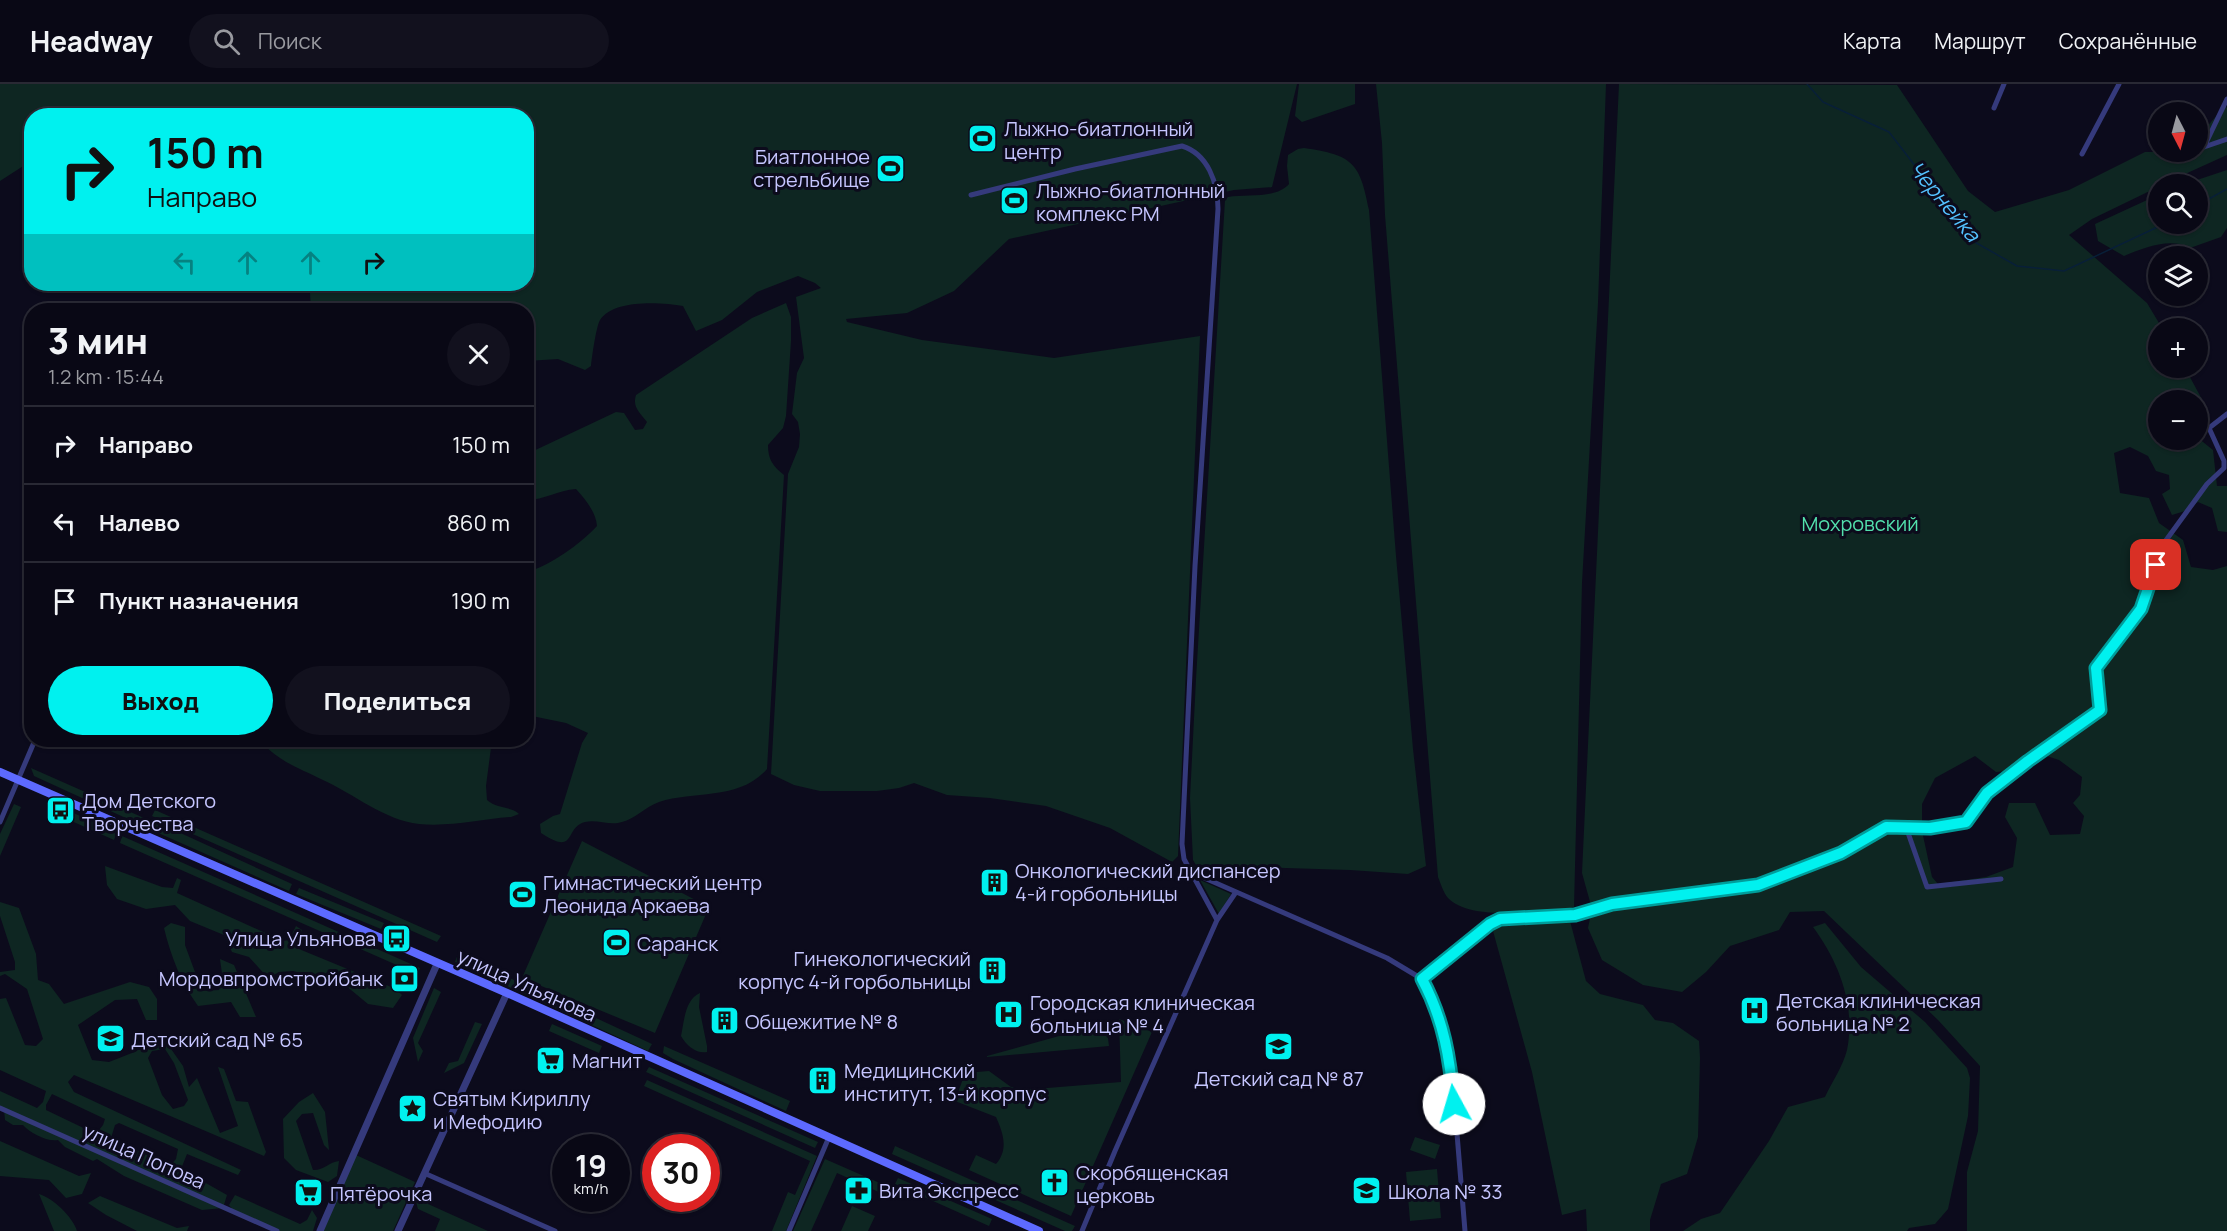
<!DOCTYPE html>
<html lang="ru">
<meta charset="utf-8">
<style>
body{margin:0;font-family:Manrope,sans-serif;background:#12111e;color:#f1f3f6;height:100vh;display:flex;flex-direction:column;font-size:22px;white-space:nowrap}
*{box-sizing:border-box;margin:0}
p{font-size:20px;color:#999aa0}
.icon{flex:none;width:33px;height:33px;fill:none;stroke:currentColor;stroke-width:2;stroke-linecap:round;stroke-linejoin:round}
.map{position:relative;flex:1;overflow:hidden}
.panel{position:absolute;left:24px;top:219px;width:510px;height:444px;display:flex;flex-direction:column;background:#090815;border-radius:24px;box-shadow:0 2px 4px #0004,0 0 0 2px #292934}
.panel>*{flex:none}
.hud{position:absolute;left:24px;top:24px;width:510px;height:183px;border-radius:24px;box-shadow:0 2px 4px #0004,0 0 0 2px #292934;background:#00f1ef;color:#111;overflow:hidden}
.needle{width:39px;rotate:174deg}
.buttons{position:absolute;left:2148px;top:18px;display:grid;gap:12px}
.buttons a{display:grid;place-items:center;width:60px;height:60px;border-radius:50%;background:#090815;box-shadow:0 2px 4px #0004,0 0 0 2px #292934;font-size:30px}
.speed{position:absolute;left:552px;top:1050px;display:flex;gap:12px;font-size:30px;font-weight:700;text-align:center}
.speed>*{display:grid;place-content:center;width:78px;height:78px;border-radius:50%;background:#090815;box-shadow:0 2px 4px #0004,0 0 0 2px #292934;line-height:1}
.speed small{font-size:15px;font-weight:400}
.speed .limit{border:9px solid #d22;background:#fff;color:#111}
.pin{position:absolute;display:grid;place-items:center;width:51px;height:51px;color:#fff;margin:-26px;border-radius:12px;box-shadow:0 3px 9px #0006}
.me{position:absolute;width:66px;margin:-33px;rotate:354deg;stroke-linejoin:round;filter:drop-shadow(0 0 4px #0008)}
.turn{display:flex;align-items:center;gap:21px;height:126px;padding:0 24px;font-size:27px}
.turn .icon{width:78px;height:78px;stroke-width:2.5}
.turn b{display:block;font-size:42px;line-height:51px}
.lanes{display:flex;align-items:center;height:57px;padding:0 24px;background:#0003;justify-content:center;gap:30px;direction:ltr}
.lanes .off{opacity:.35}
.round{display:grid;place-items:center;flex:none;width:63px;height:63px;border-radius:32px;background:#12111e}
.headline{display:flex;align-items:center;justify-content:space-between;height:102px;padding:0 24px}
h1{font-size:36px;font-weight:800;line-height:45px}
.action{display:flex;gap:12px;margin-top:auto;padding:12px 24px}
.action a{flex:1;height:69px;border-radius:36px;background:#00f1ef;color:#111;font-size:24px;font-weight:800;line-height:69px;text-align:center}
.action a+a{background:#12111e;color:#f1f3f6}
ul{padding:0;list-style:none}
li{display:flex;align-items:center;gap:18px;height:78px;padding:0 24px;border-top:2px solid #292934}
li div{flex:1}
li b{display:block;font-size:22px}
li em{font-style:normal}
header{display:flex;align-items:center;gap:36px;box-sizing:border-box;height:84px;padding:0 30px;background:#090815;border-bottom:2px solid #292934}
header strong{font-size:28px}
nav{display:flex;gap:33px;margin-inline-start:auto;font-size:21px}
.search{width:420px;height:54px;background:#12111e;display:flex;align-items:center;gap:15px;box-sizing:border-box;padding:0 21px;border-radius:33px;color:#999aa0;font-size:22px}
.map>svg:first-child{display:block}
.green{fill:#0e2622;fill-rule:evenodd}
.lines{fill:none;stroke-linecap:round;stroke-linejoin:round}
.stream{stroke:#081f38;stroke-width:1.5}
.minor{stroke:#353a7c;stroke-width:5}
.tertiary{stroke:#353a7c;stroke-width:7}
.secondary{stroke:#5d6aff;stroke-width:8}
.route-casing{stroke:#009d9b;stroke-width:15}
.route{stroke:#00f1ef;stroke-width:10}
.labels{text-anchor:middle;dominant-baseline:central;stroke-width:6;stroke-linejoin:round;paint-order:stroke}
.poi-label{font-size:20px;fill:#c6c6ff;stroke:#0c0b1c;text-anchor:start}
.park-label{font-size:20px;fill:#52dfac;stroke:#0c0b1c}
.street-label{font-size:20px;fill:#c6c6ff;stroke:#0c0b1c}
.water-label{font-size:21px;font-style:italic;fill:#54c2ff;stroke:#0c0b1c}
</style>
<header>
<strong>Headway</strong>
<div class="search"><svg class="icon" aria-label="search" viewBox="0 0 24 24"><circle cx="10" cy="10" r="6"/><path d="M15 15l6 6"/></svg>Поиск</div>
<nav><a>Карта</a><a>Маршрут</a><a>Сохранённые</a></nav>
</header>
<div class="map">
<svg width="2227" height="1147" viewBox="0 0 2227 1147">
<rect width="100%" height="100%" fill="#0c0b1c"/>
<path class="green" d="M0,0H1297L1272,103L1234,106L1009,155L954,207L907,229L846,235L847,238L922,256L1054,274L1200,252L1178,772L1172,778L1110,744L1046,722L990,714L947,711L914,699L899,704L877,707H820L794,701L771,690L788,390L799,363L800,350L798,338L792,330L797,289L804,274L796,213L821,204L815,199L798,192L757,208L722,236L696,247L683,222C661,218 613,215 600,236C596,243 592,273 591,282L585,286L558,275L527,277L526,226H311L310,209L254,200H526V32H32L31,77L0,97Z
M1299,0H1355V20L1302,38L1295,32Z
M1376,0H1606L1598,219L1582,499L1574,823L1567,827C1536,826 1472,838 1448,814C1443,808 1441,800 1438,793L1385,131L1382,59Z
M1619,0L1897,1L1968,107L1995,128L2069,106L2145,68H2198V53L2225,22L2227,24V71L2163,100H2158V103L2092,135L2069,151L2147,219L2162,244H2158V284H2185L2204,319L2198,352V316H2158V356L2198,354L2213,366L2217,402H2227V448L2218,447L2212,424L2198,418L2185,427L2172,431L2162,410L2170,405L2169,391L2156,387L2148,372L2130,363L2114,369L2120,409L2149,414L2159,439L2183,456L2191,483L2213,486L2227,482V1147H1967V1088L1978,1047L1980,982L1938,936L1824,827L1790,828L1779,846L1730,862L1706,888L1682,908L1643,901L1602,876L1588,844L1592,825L1582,789ZM2035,668L2059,676L2082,693L2080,711L2073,719L2084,732L2080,750L2050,751L2035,719H2009L2005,733L2017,754L2013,783L1986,793L1938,800L1932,793L1922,747V720L1935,694L1975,672L1996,688L2010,687Z
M1304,64C1353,71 1360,79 1369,126L1396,472L1413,665L1426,782L1408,790L1350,786L1196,781L1193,776L1190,714L1196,595L1225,116L1228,113C1247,110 1276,115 1289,100L1287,82L1288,71L1298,65Z
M2227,86V144L2221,153L2190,164C2170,153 2144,164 2124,172L2098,157L2095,140L2158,111V140H2198V100H2185Z
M786,219L791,233V257L786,332L783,344L768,361C768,376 773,382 784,391L767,685C739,717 695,706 659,718C645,723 635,735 622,738C610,742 597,735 585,738C564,743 577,773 541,749L540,740L553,732L560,730L582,659L588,649L566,639L527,631V488C550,482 580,460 597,442C596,428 585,415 576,405C558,406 544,416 527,416V370L616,328L624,329L635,346L643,345L647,338C640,329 632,323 636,311L752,234Z
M264,656H492L486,702L487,716C497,725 511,722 519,730L511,733C481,735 451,743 419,740C384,736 354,710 323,696C299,684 284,680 264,661Z
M31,684L144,734L141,741L34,692Z
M14,720L21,723L0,772V750Z
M155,726L441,852L437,858L152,732Z
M71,728L117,748L114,756L67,735Z
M152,736L292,800L289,807L147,744Z
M122,752L420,884L417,890L120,759Z
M582,757L709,823L655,949L522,894Z
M105,782L162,803L173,804L177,794L181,796L177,809L283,857L289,856L296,842L302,846L299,865L396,905L402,911L393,924L368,920L345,901L293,887L279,888L268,894L249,873L232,868L224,851L190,837L175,821L146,825L117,815L107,801Z
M1200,796L1231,810L1219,830Z
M299,804L384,839L381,845L296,810Z
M0,818L19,824L36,870L38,896L49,900L64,920L130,898L149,903L157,915V936H146L137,915L115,916L78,941L92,976L109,978L137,967L146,949L164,955L183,982L189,1003L197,994L220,1049L238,1042L218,983L224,985L236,1017L248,1018L266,1068L264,1072L74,991L68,998L74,1008L241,1086L238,1091L187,1070L181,1085L227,1111L223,1124L202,1126L124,1092L97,1075L93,1077L65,1063L58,1056C47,1058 30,1049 23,1041H13L5,1036L4,1025L0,1023V1007L37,1024L43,1018L46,1007L0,986V915L6,914L25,961L36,962L43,955L27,905L5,890L0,892V888L15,886V878L0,832ZM165,965L174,979L188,1016L184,1022L173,1025L162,1011L148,974L152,967ZM52,1010L105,1035L103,1041L96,1050L46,1026V1021ZM119,1039L178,1065L176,1075L170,1082L111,1054L115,1041Z
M1563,836L1570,837L1586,897L1600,910L1643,921L1655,936L1673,939L1699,957L1700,974L1698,1053L1687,1090L1661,1100L1650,1136V1147H1587L1586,1125L1562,1131L1532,988L1493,847L1500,839Z
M171,839L185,843V861L202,907L219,906L222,890L220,875L234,881L256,933H240L231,918L198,922C181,898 171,873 164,844Z
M1825,839L1861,883L1925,938L1967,984L1970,994L1968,1032L1948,1125L1935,1140L1909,1144L1907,1147H1683L1701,1135L1720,1129L1769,1057L1788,1023L1825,1013C1832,998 1843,982 1847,966C1856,922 1839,878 1813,843Z
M458,870L652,960L648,967L455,878Z
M434,904L441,908L418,959L423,967L418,978L413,954Z
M700,909L699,923L707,962V968C696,970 686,961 681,952C684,938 685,915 700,909Z
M1119,935L1152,948L1071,1132L969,1086L976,1071L996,1080C1009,1065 1003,1049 996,1033L955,1017L965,989L989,987L1011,1003L1023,1006L1121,998Z
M475,938L482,940L464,979L444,989L449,979L458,977Z
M1106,939L1109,962L987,973V972Z
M552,940L602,962L599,969L549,947Z
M664,962L790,1017L786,1027L673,975L663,969Z
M649,983L818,1058L815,1064L646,988Z
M647,996L817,1072L786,1147H772L788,1108L795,1111L810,1077L644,1002Z
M313,1009L325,1028L329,1066L324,1061L313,1029L302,1030L296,1037L313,1086C323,1087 329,1078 339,1077L337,1092L328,1098L296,1086L284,1074L283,1035L299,1018Z
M1415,1053L1440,1061L1435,1075L1410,1066Z
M0,1057L79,1092L91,1089L82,1110L66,1114L49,1096L0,1092Z
M895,1062L1075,1142L1072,1147H1065L892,1070Z
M356,1071L415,1098L393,1147H323Z
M825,1075L898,1107L894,1115L837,1089L811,1147H793Z
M1437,1085L1441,1134L1410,1137L1406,1088Z
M898,1094L992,1135L989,1142L895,1100Z
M421,1106L427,1108L428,1120L488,1147H435L440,1135L418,1125L416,1118Z
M39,1110C53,1114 73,1133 77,1147H54Z
M235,1111L300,1140L307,1136L312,1126L317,1134L313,1147H273L236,1130L229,1121Z
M100,1112L177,1144L189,1142L187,1147H137L106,1131L88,1119Z
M852,1122L875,1132L868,1147H841Z"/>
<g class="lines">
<path class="stream" d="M1807,0L1823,18L1889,48L1973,157L2017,182L2064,187L2164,140
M2198,121L2227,105"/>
<path class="minor" d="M1994,24L2004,0
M2204,63L2227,15
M2204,63L2227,55
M2082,70L2119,0
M971,111L1075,85L1182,62C1208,70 1218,99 1218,125L1195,482L1182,760L1184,775L1217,836
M0,738L35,656
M1906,743L1927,803L2001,795
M1193,789L1387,874L1422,895L1436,922L1445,953L1453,1001L1465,1147
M1422,895L1490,841L1500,835L1575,831L1612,820L1732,806L1758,801L1841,769L1885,743L1930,744L1966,738L1987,709L2028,677L2100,626L2096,584L2141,525L2164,459L2207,400L2224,384V377L2209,344L2227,330
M0,1024L277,1147
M424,1089L555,1147
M789,1147L829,1053
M1082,1147L1115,1067L1217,836L1236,808"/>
<path class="tertiary" d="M320,1147L437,880
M398,1147L507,909"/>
<path class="secondary" d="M0,688L507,909L1039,1147"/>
</g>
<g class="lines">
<defs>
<path id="route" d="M1454,1020C1450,975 1444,936 1422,895L1490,840L1500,835L1575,831L1612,820L1758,801L1841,769L1886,743L1930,744L1966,738L1987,709L2028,677L2100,626L2096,584L2141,525L2156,481"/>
</defs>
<use href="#route" class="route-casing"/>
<use href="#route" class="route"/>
</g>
<defs>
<symbol id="stadium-square" viewBox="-11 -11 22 22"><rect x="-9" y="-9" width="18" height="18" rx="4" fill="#00f1ef" stroke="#0c0b1c"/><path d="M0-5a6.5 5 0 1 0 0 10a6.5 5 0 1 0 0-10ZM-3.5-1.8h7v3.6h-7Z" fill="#111"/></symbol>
<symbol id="bus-square" viewBox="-11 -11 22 22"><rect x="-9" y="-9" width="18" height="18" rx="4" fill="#00f1ef" stroke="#0c0b1c"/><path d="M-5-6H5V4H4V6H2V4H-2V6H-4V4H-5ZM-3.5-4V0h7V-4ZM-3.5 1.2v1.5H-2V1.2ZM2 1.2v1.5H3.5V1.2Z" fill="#111"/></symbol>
<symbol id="building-square" viewBox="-11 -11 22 22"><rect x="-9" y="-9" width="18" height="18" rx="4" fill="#00f1ef" stroke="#0c0b1c"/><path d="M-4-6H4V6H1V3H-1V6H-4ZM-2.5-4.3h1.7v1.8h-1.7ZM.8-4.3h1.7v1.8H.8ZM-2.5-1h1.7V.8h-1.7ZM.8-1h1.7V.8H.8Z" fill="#111"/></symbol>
<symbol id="bank-square" viewBox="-11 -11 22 22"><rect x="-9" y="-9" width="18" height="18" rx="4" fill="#00f1ef" stroke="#0c0b1c"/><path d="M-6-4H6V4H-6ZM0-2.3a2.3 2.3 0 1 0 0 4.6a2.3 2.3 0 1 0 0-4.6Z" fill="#111"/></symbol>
<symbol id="hospital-square" viewBox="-11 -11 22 22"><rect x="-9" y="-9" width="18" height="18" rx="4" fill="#00f1ef" stroke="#0c0b1c"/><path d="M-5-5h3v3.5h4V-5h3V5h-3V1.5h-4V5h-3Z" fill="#111"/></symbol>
<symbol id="school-square" viewBox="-11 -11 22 22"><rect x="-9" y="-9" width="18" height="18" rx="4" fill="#00f1ef" stroke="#0c0b1c"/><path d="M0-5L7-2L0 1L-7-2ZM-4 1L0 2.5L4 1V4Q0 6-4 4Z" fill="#111"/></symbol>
<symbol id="supermarket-square" viewBox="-11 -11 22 22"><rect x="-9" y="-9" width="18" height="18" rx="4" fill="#00f1ef" stroke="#0c0b1c"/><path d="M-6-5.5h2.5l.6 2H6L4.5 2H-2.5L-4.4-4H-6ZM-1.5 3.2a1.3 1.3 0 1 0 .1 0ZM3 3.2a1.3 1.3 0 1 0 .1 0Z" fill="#111"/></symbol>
<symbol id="sight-square" viewBox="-11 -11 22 22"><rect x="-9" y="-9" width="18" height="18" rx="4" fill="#00f1ef" stroke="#0c0b1c"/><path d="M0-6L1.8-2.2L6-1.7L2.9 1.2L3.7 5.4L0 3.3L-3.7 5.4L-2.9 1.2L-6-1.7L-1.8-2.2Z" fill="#111"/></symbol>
<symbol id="church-square" viewBox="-11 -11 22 22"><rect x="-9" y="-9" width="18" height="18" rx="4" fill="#00f1ef" stroke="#0c0b1c"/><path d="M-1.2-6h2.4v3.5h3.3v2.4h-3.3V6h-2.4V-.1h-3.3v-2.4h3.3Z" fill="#111"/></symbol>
<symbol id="pharmacy-square" viewBox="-11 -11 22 22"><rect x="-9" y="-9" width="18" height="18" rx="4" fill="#00f1ef" stroke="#0c0b1c"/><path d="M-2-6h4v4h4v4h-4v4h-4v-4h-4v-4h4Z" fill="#111"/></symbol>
</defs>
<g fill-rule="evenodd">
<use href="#stadium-square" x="966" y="38" width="33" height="33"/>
<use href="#stadium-square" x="874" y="68" width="33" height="33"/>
<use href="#stadium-square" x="998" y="100" width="33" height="33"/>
<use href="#bus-square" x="44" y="710" width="33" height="33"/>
<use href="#building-square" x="978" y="782" width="33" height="33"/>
<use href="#stadium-square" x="506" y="794" width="33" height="33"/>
<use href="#bus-square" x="380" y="838" width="33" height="33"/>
<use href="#stadium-square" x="600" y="842" width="33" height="33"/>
<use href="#building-square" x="976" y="870" width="33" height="33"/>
<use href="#bank-square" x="388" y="878" width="33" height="33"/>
<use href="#hospital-square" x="1738" y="910" width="33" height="33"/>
<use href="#hospital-square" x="992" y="914" width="33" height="33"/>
<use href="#building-square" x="708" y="920" width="33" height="33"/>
<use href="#school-square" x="94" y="938" width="33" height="33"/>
<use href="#school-square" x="1262" y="946" width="33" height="33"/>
<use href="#supermarket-square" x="534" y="960" width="33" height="33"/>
<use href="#building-square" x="806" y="980" width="33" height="33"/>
<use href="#sight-square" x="396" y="1008" width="33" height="33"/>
<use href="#church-square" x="1038" y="1082" width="33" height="33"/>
<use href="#pharmacy-square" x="842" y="1090" width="33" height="33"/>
<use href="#school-square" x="1350" y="1090" width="33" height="33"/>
<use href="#supermarket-square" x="292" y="1092" width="33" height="33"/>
</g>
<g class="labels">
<g class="poi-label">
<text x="1004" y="44">Лыжно-биатлонный<tspan x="1004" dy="23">центр</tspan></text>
<text x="870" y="72" text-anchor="end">Биатлонное<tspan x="870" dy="23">стрельбище</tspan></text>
<text x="1036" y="106">Лыжно-биатлонный<tspan x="1036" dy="23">комплекс РМ</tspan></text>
<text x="82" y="716">Дом Детского<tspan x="82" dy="23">Творчества</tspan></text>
<text x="1015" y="786">Онкологический диспансер<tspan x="1015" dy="23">4-й горбольницы</tspan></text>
<text x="543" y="798">Гимнастический центр<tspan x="543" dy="23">Леонида Аркаева</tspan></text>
<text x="376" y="854" text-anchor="end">Улица Ульянова</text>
<text x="637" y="859">Саранск</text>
<text x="971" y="874" text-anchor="end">Гинекологический<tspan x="971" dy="23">корпус 4-й горбольницы</tspan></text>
<text x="383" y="894" text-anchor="end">Мордовпромстройбанк</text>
<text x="1776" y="916">Детская клиническая<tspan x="1776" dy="23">больница № 2</tspan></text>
<text x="1030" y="918">Городская клиническая<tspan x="1030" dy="23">больница № 4</tspan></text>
<text x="745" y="937">Общежитие № 8</text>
<text x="131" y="955">Детский сад № 65</text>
<text x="572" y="976">Магнит</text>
<text x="844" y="986">Медицинский<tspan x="844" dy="23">институт, 13-й корпус</tspan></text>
<text x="1279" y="994" text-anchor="middle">Детский сад № 87</text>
<text x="433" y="1014">Святым Кириллу<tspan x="433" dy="23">и Мефодию</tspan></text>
<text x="1076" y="1088">Скорбященская<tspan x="1076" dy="23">церковь</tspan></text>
<text x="879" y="1106">Вита Экспресс</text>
<text x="1388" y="1107">Школа № 33</text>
<text x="330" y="1109">Пятёрочка</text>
</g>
<g class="park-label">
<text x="1860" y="439">Мохровский</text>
</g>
<g class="street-label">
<text transform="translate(527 901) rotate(24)">улица Ульянова</text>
<text transform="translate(144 1072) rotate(24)">улица Попова</text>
</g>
<g class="water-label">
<text transform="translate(1945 117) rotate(50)">Чернейка</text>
</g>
</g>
</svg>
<div class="buttons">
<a><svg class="needle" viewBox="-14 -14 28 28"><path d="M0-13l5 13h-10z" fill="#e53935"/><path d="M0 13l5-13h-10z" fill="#999aa0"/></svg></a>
<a><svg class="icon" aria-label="search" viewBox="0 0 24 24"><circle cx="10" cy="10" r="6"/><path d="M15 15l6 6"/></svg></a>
<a><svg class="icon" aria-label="layers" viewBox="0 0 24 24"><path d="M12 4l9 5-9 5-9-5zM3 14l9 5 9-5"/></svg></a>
<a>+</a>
<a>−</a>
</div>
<div class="speed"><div>19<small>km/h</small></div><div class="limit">30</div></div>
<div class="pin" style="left:2156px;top:481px;background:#d93025"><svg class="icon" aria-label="arrive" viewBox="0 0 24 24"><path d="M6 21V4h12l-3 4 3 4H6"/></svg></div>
<svg class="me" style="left:1454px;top:1020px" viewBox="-20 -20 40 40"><circle r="19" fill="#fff"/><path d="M0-13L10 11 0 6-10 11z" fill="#00f1ef"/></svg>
<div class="hud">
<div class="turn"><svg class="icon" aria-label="right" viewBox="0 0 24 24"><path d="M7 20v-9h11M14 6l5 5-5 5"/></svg><div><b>150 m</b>Направо</div></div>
<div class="lanes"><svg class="icon off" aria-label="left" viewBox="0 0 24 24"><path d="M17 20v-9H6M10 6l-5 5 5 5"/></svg><svg class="icon off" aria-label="ahead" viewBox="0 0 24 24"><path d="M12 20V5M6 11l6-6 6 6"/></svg><svg class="icon off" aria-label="ahead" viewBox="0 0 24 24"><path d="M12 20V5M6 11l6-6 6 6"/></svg><svg class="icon" aria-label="right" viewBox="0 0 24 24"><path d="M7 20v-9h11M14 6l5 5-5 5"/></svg></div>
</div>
<section class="panel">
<div class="headline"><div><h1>3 мин</h1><p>1.2 km · 15:44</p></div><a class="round"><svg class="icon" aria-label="close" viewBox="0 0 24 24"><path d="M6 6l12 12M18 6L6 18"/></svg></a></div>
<ul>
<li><svg class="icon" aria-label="right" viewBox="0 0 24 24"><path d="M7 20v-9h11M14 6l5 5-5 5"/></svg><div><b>Направо</b></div><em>150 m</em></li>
<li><svg class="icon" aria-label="left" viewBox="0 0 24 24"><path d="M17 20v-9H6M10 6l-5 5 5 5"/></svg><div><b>Налево</b></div><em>860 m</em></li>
<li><svg class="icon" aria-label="arrive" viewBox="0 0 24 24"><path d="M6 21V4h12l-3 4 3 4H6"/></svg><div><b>Пункт назначения</b></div><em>190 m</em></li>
</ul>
<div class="action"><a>Выход</a><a>Поделиться</a></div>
</section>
</div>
